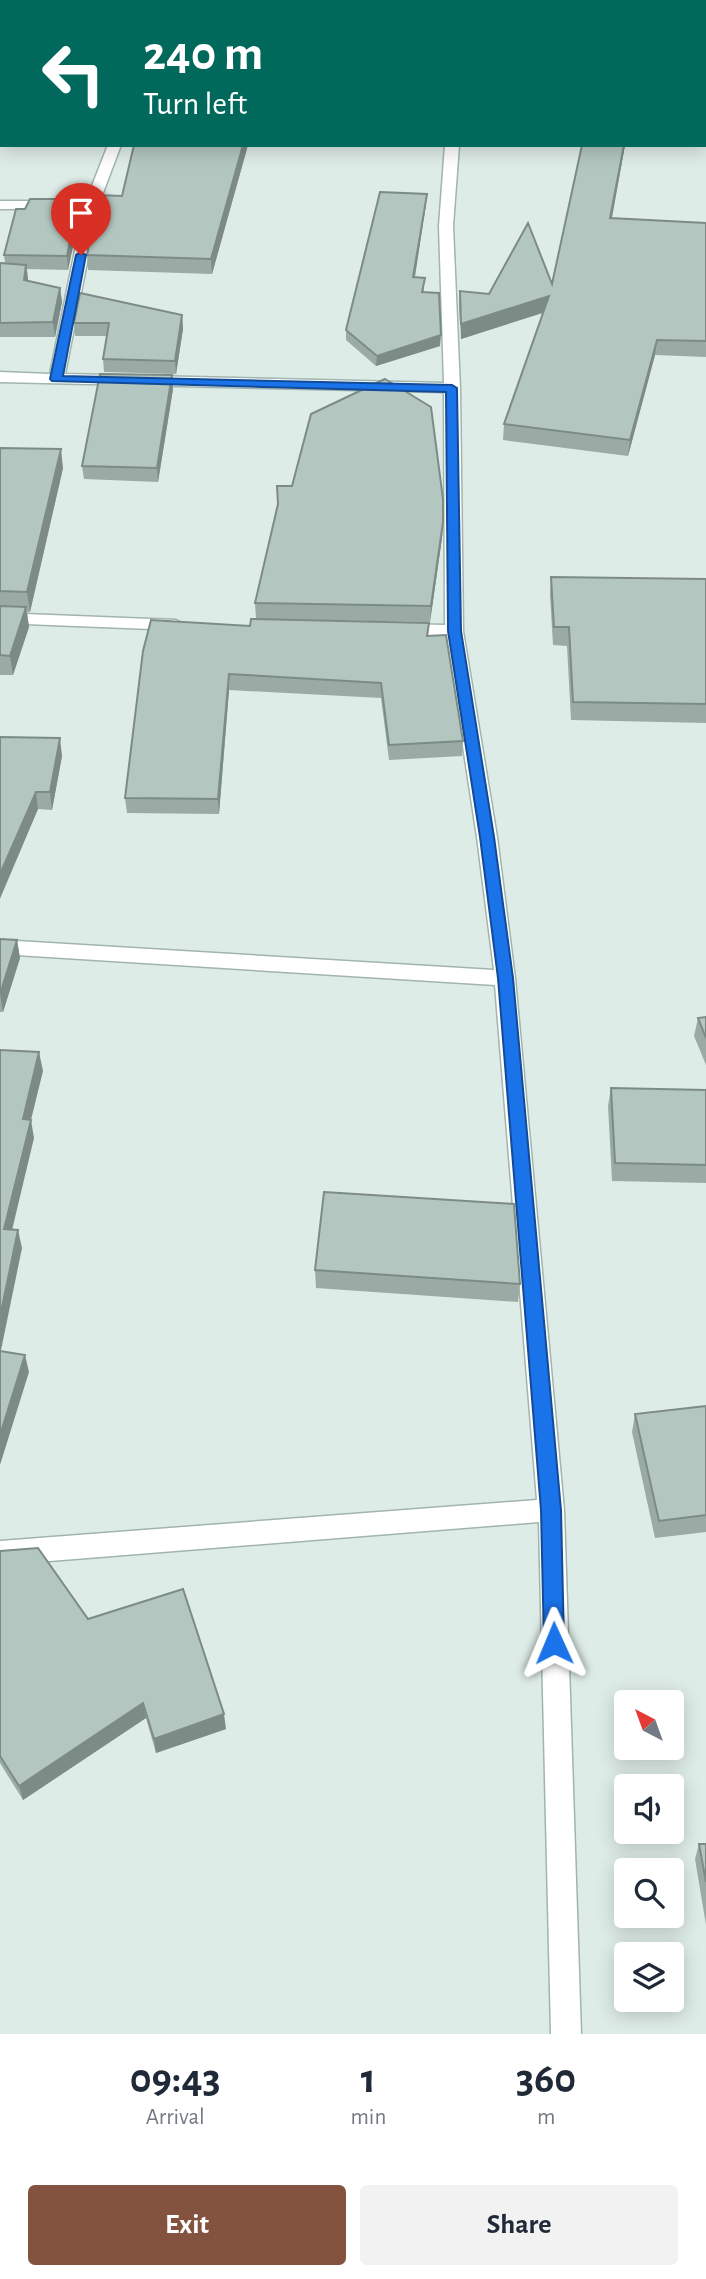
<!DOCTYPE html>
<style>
body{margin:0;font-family:"Alegreya Sans",sans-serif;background:#f2f2f3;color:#1f2937;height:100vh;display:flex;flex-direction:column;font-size:26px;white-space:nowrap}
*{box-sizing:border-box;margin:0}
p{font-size:23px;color:#747a83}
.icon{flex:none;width:38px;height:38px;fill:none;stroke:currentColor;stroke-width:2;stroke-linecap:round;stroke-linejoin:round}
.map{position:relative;height:2034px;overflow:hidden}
.details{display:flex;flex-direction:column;background:#fff;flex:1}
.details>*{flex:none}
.banner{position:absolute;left:0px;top:0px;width:707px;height:147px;box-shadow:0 4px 18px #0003;background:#00695c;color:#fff;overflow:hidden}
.needle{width:46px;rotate:319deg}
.buttons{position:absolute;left:614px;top:1690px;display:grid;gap:14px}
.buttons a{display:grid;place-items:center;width:70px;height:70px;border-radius:7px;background:#fff;box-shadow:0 4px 18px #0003;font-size:35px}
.pin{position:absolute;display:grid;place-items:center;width:60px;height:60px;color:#fff;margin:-72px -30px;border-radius:50% 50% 50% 0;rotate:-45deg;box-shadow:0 0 7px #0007}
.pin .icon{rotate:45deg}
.me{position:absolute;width:77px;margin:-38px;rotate:359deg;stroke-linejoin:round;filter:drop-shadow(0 0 5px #0008)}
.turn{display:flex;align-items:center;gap:24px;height:147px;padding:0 28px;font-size:32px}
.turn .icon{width:91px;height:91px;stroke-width:2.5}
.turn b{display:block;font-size:49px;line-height:60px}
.eta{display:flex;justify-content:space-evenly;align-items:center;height:119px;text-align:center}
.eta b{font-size:42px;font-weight:700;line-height:49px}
.button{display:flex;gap:14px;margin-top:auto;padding:14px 28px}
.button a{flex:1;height:80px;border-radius:7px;background:#84533f;color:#fff;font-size:28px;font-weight:700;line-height:80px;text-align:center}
.button a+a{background:#f2f2f3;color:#1f2937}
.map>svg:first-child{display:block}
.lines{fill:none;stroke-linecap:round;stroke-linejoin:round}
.minor-casing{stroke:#a1b4af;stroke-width:3}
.minor{fill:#fff;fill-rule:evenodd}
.wall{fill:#9aaba5}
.shaded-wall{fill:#7d8b86}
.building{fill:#b3c7c0;stroke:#7d8b86;stroke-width:2}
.route{fill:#1a73e8;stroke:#114b97;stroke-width:2}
</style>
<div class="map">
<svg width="706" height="2034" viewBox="0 0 706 2034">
<rect width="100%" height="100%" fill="#deece7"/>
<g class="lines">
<defs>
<path id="minor" d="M443,0H455V2H443Z
M0,26H2V34H0Z
M705,93H706V101H705Z
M108,145H121L98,206L65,374L444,383L439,226L445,145H459L453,226L460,388L463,631L497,837L515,978L564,1510L581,2034H551L539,1522L0,1565V1541L537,1500L495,985L0,954V940L494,970L477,837L446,636L401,634L392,629L401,624L445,625L444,392L0,382V372L50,374L84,206Z
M0,201H54L61,205L54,209H0Z
M0,613L176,620L185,625L176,630L0,623Z"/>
</defs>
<use href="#minor" class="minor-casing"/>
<use href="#minor" class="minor"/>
</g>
<path class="wall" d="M248,145L212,274L88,270L87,255L122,196Z
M625,145L612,218L706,223V357L655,355L628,456L503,440L504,424L543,313L461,339L459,306L460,291L489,294L552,284Z
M665,145H689V147Z
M78,199L80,213L68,270L27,269L28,281L60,288L62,302L55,337H0V263H5L4,255L25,209Z
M426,204L415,277L424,288V292L440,346L376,366L346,340V330Z
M182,315L183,329L176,374L104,372L103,359L107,336H75L74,323Z
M173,389L158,482L84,479L82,466Z
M0,448L63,468L30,612H27L29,627L13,675H0Z
M443,522L442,538L430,622L256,619L255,603Z
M551,577L706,579V723L571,720L567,646L553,645L550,595Z
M429,623L428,636L463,741L462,756L389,760L381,698L229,690L219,814L127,813L125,798L250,626Z
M0,737L62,756L52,810L38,809L0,899Z
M0,939L17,940L20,958L3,1012H0Z
M706,1017V1065L694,1036L698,1018Z
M611,1088L706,1090V1183L612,1181L608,1106Z
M315,1270L520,1284L518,1302L316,1288Z
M706,1406V1532L655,1538L632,1432L635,1414Z
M0,1551L88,1619L226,1729L156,1753L146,1718L23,1800L0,1763Z
M699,1844H706V1925L695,1859Z"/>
<path class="shaded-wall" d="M287,0H298L296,2H286Z
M243,145H248L212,274L211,259Z
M624,145H625L609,233L610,218Z
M427,194L426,204L413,288V277Z
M78,199L80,213L68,270L67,256Z
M26,265L28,279L26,294L24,280Z
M60,288L62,302L55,337L53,322Z
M549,296L548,311L461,339V324Z
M182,315L183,329L176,374L175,361Z
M441,335L440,346L376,366L377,356Z
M657,340L655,355L628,456L630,440Z
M172,375L173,389L158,482L157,468Z
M61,449L63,468L30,612L27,592Z
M443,522L442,538L430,622L431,606Z
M26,607L29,627L13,675L10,656Z
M229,674V690L219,814L218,799Z
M60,738L62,756L52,810L50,792Z
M36,792L38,809L0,898V874Z
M17,940L20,958L3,1012L0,994Z
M39,1052L43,1071L31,1120L34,1138L8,1247L4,1229L23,1119Z
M18,1230L22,1248L0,1355V1317Z
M25,1355L29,1372L0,1465V1435Z
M143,1703L146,1718L23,1800L19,1786Z
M224,1714L226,1729L156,1753L154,1739Z"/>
<path class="building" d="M103,0H287L286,2H103Z
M460,0H668V2H460Z
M134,145H243L211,259L87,255L99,195L122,196Z
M582,145H624L610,218L706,223V341L657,340L630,440L504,424L549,296L461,324L460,291L489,294L528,223L552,284Z
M380,192L427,194L413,277L425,278L422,292L439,293L441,335L377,356L346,330Z
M30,199H78L67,256L4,255L16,209H25Z
M0,263L26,265L24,280L60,288L53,322L0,323Z
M80,293L182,315L175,361L103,359L109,323H74Z
M100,374L172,375L157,468L82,466Z
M385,379L431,407L443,499V522L431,606L255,603L278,504L277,486H292L311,414Z
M0,448L61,449L27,592L0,591Z
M551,577L706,579V704L573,702L569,627H554Z
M0,606L26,607L10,656L0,655Z
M251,619L429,623L427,636L446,635L463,741L389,745L381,683L229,674L218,799L125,798L143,651L151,620L250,626Z
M0,737L60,738L50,792H36L0,874Z
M0,939L17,940L0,994Z
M706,1017V1038L698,1018Z
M0,1050L39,1052L23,1119L31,1120L4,1229L18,1230L0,1317Z
M611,1088L706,1090V1165L615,1163Z
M324,1192L514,1204L520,1284L315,1270Z
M0,1351L25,1355L0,1435Z
M706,1406V1515L659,1521L635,1414Z
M38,1548L88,1619L183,1589L224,1714L154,1739L143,1703L19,1786L0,1756V1551Z
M699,1844H706V1882Z"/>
<path class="route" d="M81,252L86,255L63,376L452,385L457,388L461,631L494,837L513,978L561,1510L564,1643L561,1650L554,1653L547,1650L544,1643L541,1510L498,978L480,837L448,631L446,392L52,381L50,379L76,255Z"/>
</svg>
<div class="buttons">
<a><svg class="needle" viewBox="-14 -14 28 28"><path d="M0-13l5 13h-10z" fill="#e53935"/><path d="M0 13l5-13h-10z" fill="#747a83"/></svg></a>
<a><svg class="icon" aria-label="sound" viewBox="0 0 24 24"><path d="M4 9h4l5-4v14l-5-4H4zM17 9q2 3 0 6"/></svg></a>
<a><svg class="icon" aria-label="search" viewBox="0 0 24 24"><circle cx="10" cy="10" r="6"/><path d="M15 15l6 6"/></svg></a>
<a><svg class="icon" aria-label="layers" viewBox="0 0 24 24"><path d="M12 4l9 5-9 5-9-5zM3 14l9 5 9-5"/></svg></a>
</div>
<div class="pin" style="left:81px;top:255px;background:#d93025"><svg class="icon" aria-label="arrive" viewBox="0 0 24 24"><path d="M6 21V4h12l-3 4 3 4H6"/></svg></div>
<svg class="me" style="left:554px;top:1643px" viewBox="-20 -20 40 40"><path d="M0-17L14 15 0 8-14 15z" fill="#1a73e8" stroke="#fff" stroke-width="4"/></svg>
<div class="banner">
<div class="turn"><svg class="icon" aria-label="left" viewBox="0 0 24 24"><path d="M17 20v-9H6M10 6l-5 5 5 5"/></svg><div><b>240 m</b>Turn left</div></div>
</div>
</div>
<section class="details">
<div class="eta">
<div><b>09:43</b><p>Arrival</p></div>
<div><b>1</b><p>min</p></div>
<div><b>360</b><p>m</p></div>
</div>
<div class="button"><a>Exit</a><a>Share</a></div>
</section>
